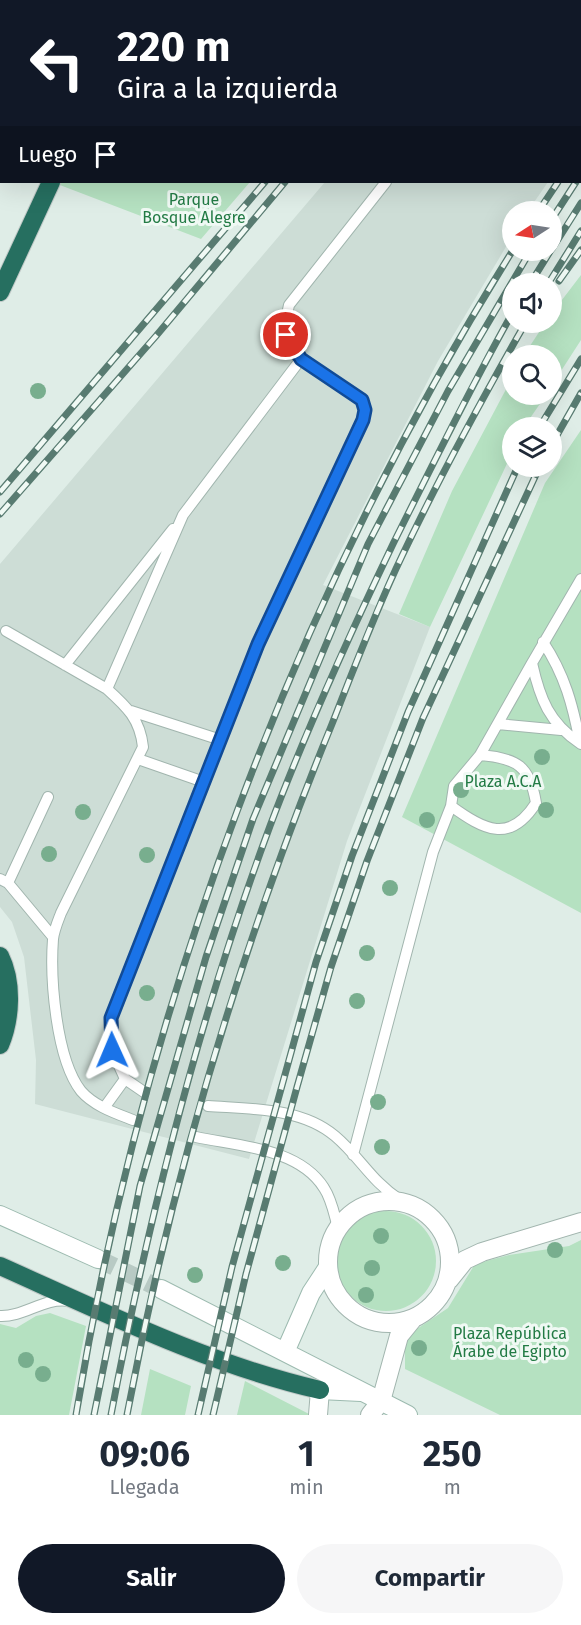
<!DOCTYPE html>
<html lang="es">
<meta charset="utf-8">
<style>
body{margin:0;font-family:"Fira Sans",sans-serif;background:#f6f6f7;color:#1f2937;height:100vh;display:flex;flex-direction:column;font-size:22px;white-space:nowrap}
*{box-sizing:border-box;margin:0}
p{font-size:20px;color:#747a83}
.icon{flex:none;width:33px;height:33px;fill:none;stroke:currentColor;stroke-width:2;stroke-linecap:round;stroke-linejoin:round}
.map{position:relative;height:1415px;overflow:hidden}
.side{display:flex;flex-direction:column;background:#fff;flex:1}
.side>*{flex:none}
.top-card{position:absolute;left:0px;top:0px;width:582px;height:183px;box-shadow:0 6px 24px #0002;background:#111827;color:#fff;overflow:hidden}
.needle{width:39px;rotate:258deg}
.tools{position:absolute;left:502px;top:201px;display:grid;gap:12px}
.tools a{display:grid;place-items:center;width:60px;height:60px;border-radius:50%;background:#fff;box-shadow:0 6px 24px #0002;font-size:30px}
.pin{position:absolute;display:grid;place-items:center;width:51px;height:51px;color:#fff;margin:-26px;border:3px solid #fff;border-radius:50%;box-shadow:0 2px 6px #0007}
.me{position:absolute;width:66px;margin:-33px;rotate:359deg;stroke-linejoin:round;filter:drop-shadow(0 0 4px #0008)}
.turn{display:flex;align-items:center;gap:21px;height:126px;padding:0 18px;font-size:27px}
.turn .icon{width:78px;height:78px;stroke-width:2.5}
.turn b{display:block;font-size:42px;line-height:51px}
.then{display:flex;align-items:center;height:57px;padding:0 18px;background:#0003;gap:12px;font-size:22px}
.eta{display:flex;justify-content:space-evenly;align-items:center;height:102px;text-align:center}
.eta b{font-size:36px;font-weight:700;line-height:42px}
.cta{display:flex;gap:12px;margin-top:auto;padding:12px 18px}
.cta a{flex:1;height:69px;border-radius:36px;background:#111827;color:#fff;font-size:24px;font-weight:700;line-height:69px;text-align:center}
.cta a+a{background:#f6f6f7;color:#1f2937}
.map>svg:first-child{display:block}
.built{fill:#cdddd6}
.green{fill:#b5e1c1}
.lines{fill:none;stroke-linecap:round;stroke-linejoin:round}
.secondary-tunnel{stroke:#b8cac4;stroke-width:18;stroke-dasharray:18 9;stroke-linecap:butt}
.service-casing{stroke:#a1b5ae;stroke-width:12}
.tertiary-casing{stroke:#a1b5ae;stroke-width:20}
.secondary-casing{stroke:#9cbaaf;stroke-width:20}
.motorway-casing{stroke:#c0c9c7;stroke-width:20}
.service{stroke:#fff;stroke-width:10}
.tertiary{stroke:#fff;stroke-width:18}
.secondary{stroke:#fff;stroke-width:18}
.motorway{stroke:#266f60;stroke-width:18}
.rail-casing{stroke:#587b71;stroke-width:7}
.rail{stroke:#f0f9f4;stroke-width:4.5;stroke-dasharray:14;stroke-linecap:butt}
.tree{fill:#78ae8e}
.route-casing{stroke:#114b97;stroke-width:15}
.route{stroke:#1a73e8;stroke-width:10}
.labels{text-anchor:middle;dominant-baseline:central;stroke-width:6;stroke-linejoin:round;paint-order:stroke}
.park-label{font-size:16px;fill:#237b45;stroke:#f0f9f4}
</style>
<div class="map">
<svg width="581" height="1415" viewBox="0 0 581 1415">
<rect width="100%" height="100%" fill="#dfede7"/>
<path class="built" d="M325,182H548L528,211L513,212V235L438,361L323,585L430,627L347,841L249,1159L35,1104L36,1060L24,957L12,922L0,907V564Z"/>
<path class="green" d="M0,0H405L2,2L1,162Z
M52,182H250L201,239Z
M581,275V340L552,385V356L524,355L545,323L552,322V313Z
M513,376V394L546,395L524,427L513,428V451L430,627L399,614L452,491Z
M581,430V913L402,817L545,483Z
M336 1261a50 50 0 1 1 100 0a50 50 0 1 1-100 0Z
M581,1240V1415H500L405,1369V1337L448,1308L475,1264L509,1255L569,1246Z
M50,1313L86,1326L69,1415H0V1324L16,1328L36,1316Z
M150,1369L191,1386L185,1415H141Z
M245,1381L311,1415H237Z"/>
<g class="lines">
<path class="secondary-tunnel" d="M98,1259L161,1289"/>
<defs>
<path id="service" d="M537,2L538,0
M581,579L532,663C540,699 549,723 581,744
M6,631L107,689
M543,642C565,675 573,706 580,743
M65,665L173,529
M131,711L221,740
M498,724L561,730
M480,755L532,663
M138,759L204,782
M0,879L8,883L53,937
M8,883L48,797
M125,1079L112,1050L111,1018L259,644L363,420L365,410L362,400L301,359L286,335V319L289,305L386,182
M125,1079L144,1092
M208,1106C249,1109 301,1107 335,1136C360,1157 371,1181 400,1200
M104,1108L125,1079
M133,1120C115,1113 94,1106 81,1091C56,1059 50,979 53,939C54,930 58,921 61,913L143,747C140,719 127,707 107,689L183,515L301,359
M196,1137C238,1146 299,1148 324,1188C332,1200 334,1214 338,1228
M353,1155L433,852L451,806L454,786L480,755C517,758 530,766 536,803C510,844 484,830 451,806
M0,1316C24,1317 44,1297 69,1301"/>
<path id="tertiary" d="M328 1262a61 61 0 1 1 122 0a61 61 0 1 1-122 0Z
M449,1280L465,1260L482,1252L581,1222
M318,1415L320,1390
M370,1415L381,1401L399,1336L412,1320"/>
<path id="secondary" d="M0,1215L98,1259
M161,1289L408,1415
M286,1350L311,1293L328,1267
M320,1390L361,1392"/>
<path id="motorway" d="M67,2L68,0
M134,2L135,0
M0,133L2,130
M0,292L51,182
M0,956C13,982 11,1019 0,1045
M0,1266C103,1312 210,1365 320,1390"/>
</defs>
<use href="#service" class="service-casing"/>
<use href="#tertiary" class="tertiary-casing"/>
<use href="#secondary" class="secondary-casing"/>
<use href="#motorway" class="motorway-casing"/>
<use href="#service" class="service"/>
<use href="#tertiary" class="tertiary"/>
<use href="#secondary" class="secondary"/>
<use href="#motorway" class="motorway"/>
<defs>
<path id="rail" d="M418,2L419,0
M436,2L437,0
M580,147H581
M538,212L558,182
M552,219L576,182
M552,249L581,203
M559,281L581,250
M530,284L551,250
M548,284L581,231
M539,428L581,359
M552,444L581,393
M0,492L265,182
M0,514L156,336L285,182
M76,1415C143,1007 293,601 513,250
M94,1415L140,1186L206,957L253,819L368,544L448,391L531,250
M111,1415C149,1215 199,1017 270,826C306,730 349,636 393,544C432,466 470,388 513,312
M127,1415C172,1176 240,949 332,724C354,668 376,610 402,556C440,476 482,399 526,322
M198,1415L232,1267L316,962L352,856L408,712L518,466
M213,1415L246,1274L297,1087L331,967L367,861L423,718L540,466"/>
</defs>
<use href="#rail" class="rail-casing"/>
<use href="#rail" class="rail"/>
</g>
<g class="tree">
<circle cx="38" cy="391" r="8"/>
<circle cx="542" cy="757" r="8"/>
<circle cx="461" cy="790" r="8"/>
<circle cx="546" cy="810" r="8"/>
<circle cx="83" cy="812" r="8"/>
<circle cx="427" cy="820" r="8"/>
<circle cx="49" cy="854" r="8"/>
<circle cx="147" cy="855" r="8"/>
<circle cx="390" cy="888" r="8"/>
<circle cx="367" cy="953" r="8"/>
<circle cx="147" cy="993" r="8"/>
<circle cx="357" cy="1001" r="8"/>
<circle cx="378" cy="1102" r="8"/>
<circle cx="382" cy="1147" r="8"/>
<circle cx="381" cy="1236" r="8"/>
<circle cx="555" cy="1250" r="8"/>
<circle cx="283" cy="1263" r="8"/>
<circle cx="372" cy="1268" r="8"/>
<circle cx="195" cy="1275" r="8"/>
<circle cx="366" cy="1295" r="8"/>
<circle cx="419" cy="1348" r="8"/>
<circle cx="26" cy="1360" r="8"/>
<circle cx="43" cy="1374" r="8"/>
</g>
<g class="lines">
<defs>
<path id="route" d="M112,1050L111,1018L258,644L363,420L365,410L362,400L301,359L286,335"/>
</defs>
<use href="#route" class="route-casing"/>
<use href="#route" class="route"/>
</g>
<g class="labels">
<g class="park-label">
<text x="194" y="199">Parque<tspan x="194" dy="18">Bosque Alegre</tspan></text>
<text x="503" y="781">Plaza A.C.A</text>
<text x="510" y="1333">Plaza República<tspan x="510" dy="18">Árabe de Egipto</tspan></text>
</g>
</g>
</svg>
<div class="tools">
<a><svg class="needle" viewBox="-14 -14 28 28"><path d="M0-13l5 13h-10z" fill="#e53935"/><path d="M0 13l5-13h-10z" fill="#747a83"/></svg></a>
<a><svg class="icon" aria-label="sound" viewBox="0 0 24 24"><path d="M4 9h4l5-4v14l-5-4H4zM17 9q2 3 0 6"/></svg></a>
<a><svg class="icon" aria-label="search" viewBox="0 0 24 24"><circle cx="10" cy="10" r="6"/><path d="M15 15l6 6"/></svg></a>
<a><svg class="icon" aria-label="layers" viewBox="0 0 24 24"><path d="M12 4l9 5-9 5-9-5zM3 14l9 5 9-5"/></svg></a>
</div>
<div class="pin" style="left:286px;top:335px;background:#d93025"><svg class="icon" aria-label="arrive" viewBox="0 0 24 24"><path d="M6 21V4h12l-3 4 3 4H6"/></svg></div>
<svg class="me" style="left:112px;top:1050px" viewBox="-20 -20 40 40"><path d="M0-17L14 15 0 8-14 15z" fill="#1a73e8" stroke="#fff" stroke-width="4"/></svg>
<div class="top-card">
<div class="turn"><svg class="icon" aria-label="left" viewBox="0 0 24 24"><path d="M17 20v-9H6M10 6l-5 5 5 5"/></svg><div><b>220 m</b>Gira a la izquierda</div></div>
<div class="then">Luego<svg class="icon" aria-label="arrive" viewBox="0 0 24 24"><path d="M6 21V4h12l-3 4 3 4H6"/></svg></div>
</div>
</div>
<section class="side">
<div class="eta">
<div><b>09:06</b><p>Llegada</p></div>
<div><b>1</b><p>min</p></div>
<div><b>250</b><p>m</p></div>
</div>
<div class="cta"><a>Salir</a><a>Compartir</a></div>
</section>
